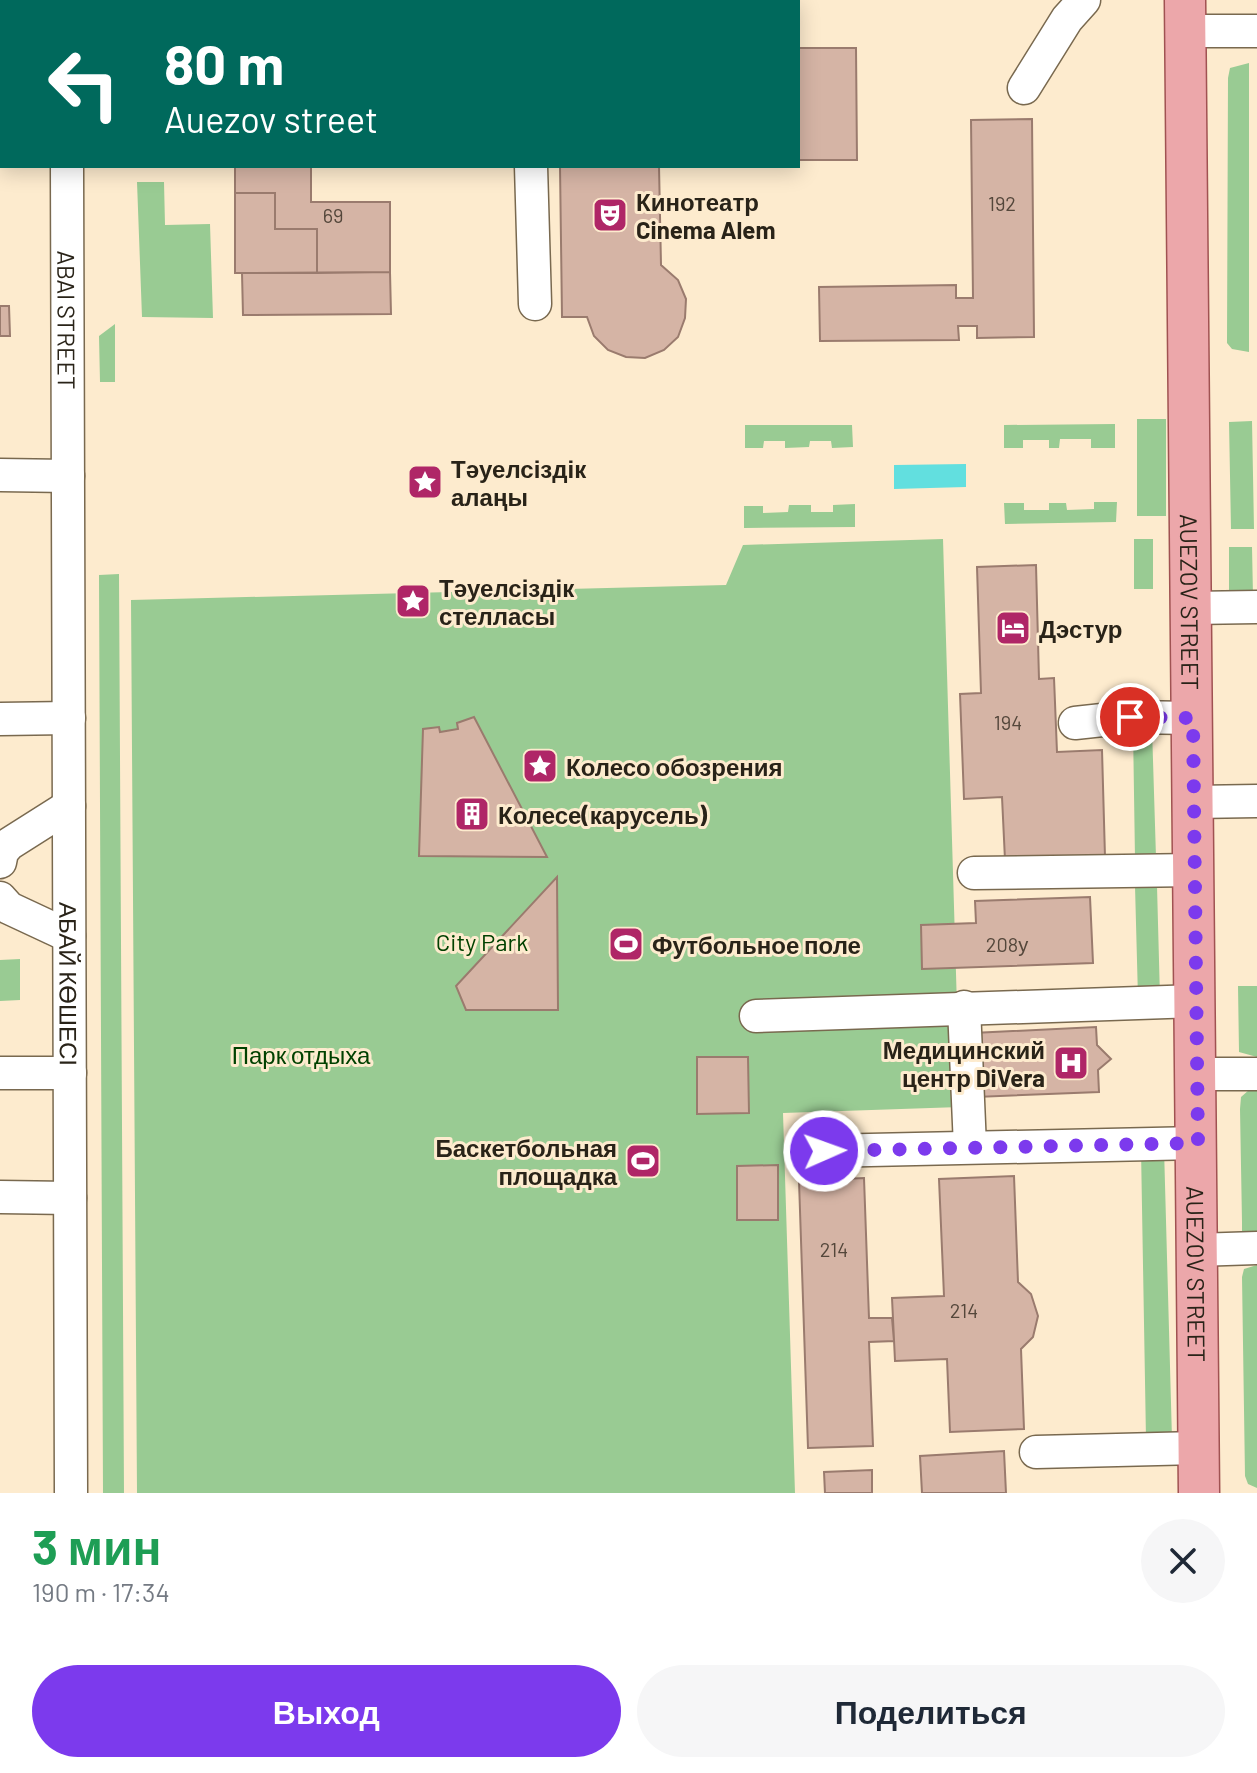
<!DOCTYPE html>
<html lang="ru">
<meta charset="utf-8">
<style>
body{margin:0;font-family:Barlow,sans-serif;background:#f6f6f7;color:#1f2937;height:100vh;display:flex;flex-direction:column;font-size:30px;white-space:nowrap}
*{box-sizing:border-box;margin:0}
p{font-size:26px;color:#747a83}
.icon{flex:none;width:44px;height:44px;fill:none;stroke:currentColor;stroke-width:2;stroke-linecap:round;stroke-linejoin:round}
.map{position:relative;height:1493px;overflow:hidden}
.sheet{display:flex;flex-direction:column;background:#fff;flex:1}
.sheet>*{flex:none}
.hud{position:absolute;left:0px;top:0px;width:800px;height:168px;box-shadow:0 4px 20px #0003;background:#00695c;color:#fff;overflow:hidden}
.pin{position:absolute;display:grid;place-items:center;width:68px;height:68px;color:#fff;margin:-34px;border:4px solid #fff;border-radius:50%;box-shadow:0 2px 8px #0007}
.me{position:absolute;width:88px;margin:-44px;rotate:88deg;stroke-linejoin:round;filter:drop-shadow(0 0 6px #0008)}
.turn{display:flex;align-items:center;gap:28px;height:168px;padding:0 32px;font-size:36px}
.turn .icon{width:104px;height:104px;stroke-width:2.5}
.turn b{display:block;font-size:56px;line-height:68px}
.round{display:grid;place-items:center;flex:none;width:84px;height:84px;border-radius:42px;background:#f6f6f7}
.overview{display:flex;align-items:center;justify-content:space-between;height:136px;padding:0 32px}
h1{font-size:48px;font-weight:700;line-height:60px;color:#1e9e55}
.button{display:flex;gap:16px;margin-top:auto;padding:16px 32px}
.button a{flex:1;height:92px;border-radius:48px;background:#7c3aed;color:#fff;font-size:32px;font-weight:700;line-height:92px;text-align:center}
.button a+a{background:#f6f6f7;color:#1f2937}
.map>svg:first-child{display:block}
.green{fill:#99cb93}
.water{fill:#62dfdf}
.building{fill:#d5b4a5;stroke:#9a7b6e;stroke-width:2}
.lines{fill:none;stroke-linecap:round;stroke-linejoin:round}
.minor-casing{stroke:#79694f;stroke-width:35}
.major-casing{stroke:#a05252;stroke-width:43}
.minor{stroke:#fff;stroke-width:32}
.major{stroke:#eca7aa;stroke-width:40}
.route{stroke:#7c3aed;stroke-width:14;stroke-dasharray:0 25.2}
.labels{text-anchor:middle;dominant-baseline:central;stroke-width:6;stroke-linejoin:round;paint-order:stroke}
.number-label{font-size:20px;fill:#54473b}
.poi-label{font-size:24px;font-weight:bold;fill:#292318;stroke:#fdebce;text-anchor:start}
.street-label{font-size:24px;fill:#292318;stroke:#fdebce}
.park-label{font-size:24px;fill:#014100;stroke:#fdebce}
</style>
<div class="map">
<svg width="1257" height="1493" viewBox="0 0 1257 1493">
<rect width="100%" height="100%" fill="#fdebce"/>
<path class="green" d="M1249,63V352L1232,349L1227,343L1228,78L1230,68Z
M137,182H164L165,225L210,224L213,318L142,317Z
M115,324V382H100L99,336Z
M1137,419H1166V516H1137Z
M1252,421L1254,529H1231L1229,422Z
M1115,424V448H1091V439H1060L1059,448H1049V440H1023V448H1004V425Z
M745,425H852L853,447L832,448L831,441H810L809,447L785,448V441H764L763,448H745Z
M1094,502H1117L1116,522L1005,524L1004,503H1024V510H1049V503H1066L1067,510L1094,509Z
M855,504V527L744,528V506H763V513L788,512L789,505H811V512H833V505Z
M943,539L960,1107L783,1113L795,1493H137L131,600L726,585L743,545Z
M1134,539H1153V589H1134Z
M1229,547H1252L1253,596L1229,597Z
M119,574L124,1493H103L99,575Z
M1133,728H1152L1156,857L1135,858Z
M1135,886H1157L1160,998H1138Z
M20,959V1000L0,1001V960Z
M1238,986H1257V1057L1239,1052Z
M1249,1090H1257V1235L1242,1232V1222L1240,1109L1241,1097Z
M1164,1148L1172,1439H1146L1141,1149Z
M1257,1265V1488L1248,1484L1245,1476L1242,1277L1244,1269Z"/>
<path class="water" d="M966,464V487L894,489V465Z"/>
<path class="building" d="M234,0H385V2H234Z
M798,48H856L857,160H798Z
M1032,119L1034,337L977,338V326H958L959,340L820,341L819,287L956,285V298H973L971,120Z
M235,166H311V202H390V272L317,273V229H275V193H235Z
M560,166H659L661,265L678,280L686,299L685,318L678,337L664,350L645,358L626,357L608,350L594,336L587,317H562Z
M235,193H275V229H317V273H235Z
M390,272L391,314L243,315L242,273Z
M0,306H9L10,336H0Z
M1036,565L1039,679L1054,678L1057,752L1102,750L1105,857L1005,860L1002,797L964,799L960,694L981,693L977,567Z
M474,717L547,857L419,856L423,729L439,727L440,732L458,729L457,723Z
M557,877L558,1010H466L456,986Z
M1090,897L1093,963L922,969L921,925L976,923L975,901Z
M1096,1027L1097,1045L1111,1059L1098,1070L1099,1092L976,1097L973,1033Z
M697,1057H748L749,1113L697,1114Z
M778,1165V1220H737V1166Z
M1014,1176L1018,1282L1031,1294L1038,1316L1033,1337L1021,1349L1024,1429L950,1432L947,1359L895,1361L892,1298L944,1296L939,1179Z
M864,1178L869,1318H892L894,1341L869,1342L873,1446L808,1448L799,1181Z
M1004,1451L1006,1493H922L920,1456Z
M872,1470V1493H825L824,1472Z"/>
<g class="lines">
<defs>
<g id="minor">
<path d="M67,0V2"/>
<path d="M579,2L580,0"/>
<path d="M1186,31H1257"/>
<path d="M1024,88L1067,19L1084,0"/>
<path id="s1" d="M67,166L71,1493"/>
<path d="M531,166L535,304"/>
<path d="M0,475L68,476"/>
<path d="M1191,608L1257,607"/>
<path d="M0,719L69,718"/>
<path d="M1075,723L1130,717L1193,718"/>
<path d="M1194,802L1257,801"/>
<path d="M0,862L2,852L9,844L69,806"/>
<path d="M974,873L1195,870"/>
<path d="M0,898L9,908L69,936"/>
<path d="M964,1007L970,1147"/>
<path d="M756,1016L1196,1001"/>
<path d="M0,1073H70"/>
<path d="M1197,1074H1257"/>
<path d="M824,1151L1198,1143"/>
<path d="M0,1197L70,1198"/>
<path d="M1196,1250L1257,1248"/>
<path d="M1036,1452L1198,1448"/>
</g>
<g id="major">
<path id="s2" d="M1185,0L1199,1493"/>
</g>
</defs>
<use href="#minor" class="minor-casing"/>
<use href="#major" class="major-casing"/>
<use href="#minor" class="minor"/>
<use href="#major" class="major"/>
</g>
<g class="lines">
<path class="route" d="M824,1151L1198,1143L1193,718L1130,717"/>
</g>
<defs>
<symbol id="theatre-square" viewBox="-11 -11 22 22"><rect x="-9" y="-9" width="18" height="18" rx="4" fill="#af2667" stroke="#fdebce"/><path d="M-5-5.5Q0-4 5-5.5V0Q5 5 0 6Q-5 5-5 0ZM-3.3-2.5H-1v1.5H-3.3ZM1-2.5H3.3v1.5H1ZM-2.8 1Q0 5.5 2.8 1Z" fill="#fff"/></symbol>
<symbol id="sight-square" viewBox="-11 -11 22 22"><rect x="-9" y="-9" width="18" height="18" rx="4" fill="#af2667" stroke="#fdebce"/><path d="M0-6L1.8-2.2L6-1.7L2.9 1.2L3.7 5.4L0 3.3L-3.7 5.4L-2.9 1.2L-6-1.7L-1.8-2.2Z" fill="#fff"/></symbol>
<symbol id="hotel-square" viewBox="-11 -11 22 22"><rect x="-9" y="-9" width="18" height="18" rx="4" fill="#af2667" stroke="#fdebce"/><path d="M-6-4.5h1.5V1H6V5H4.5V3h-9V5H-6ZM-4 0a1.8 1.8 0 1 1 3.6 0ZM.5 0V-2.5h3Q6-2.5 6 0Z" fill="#fff"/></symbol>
<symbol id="building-square" viewBox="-11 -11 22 22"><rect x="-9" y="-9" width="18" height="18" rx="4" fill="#af2667" stroke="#fdebce"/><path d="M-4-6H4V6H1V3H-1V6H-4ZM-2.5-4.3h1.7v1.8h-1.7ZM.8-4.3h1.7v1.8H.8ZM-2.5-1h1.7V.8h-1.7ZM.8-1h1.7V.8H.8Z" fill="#fff"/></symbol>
<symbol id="stadium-square" viewBox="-11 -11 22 22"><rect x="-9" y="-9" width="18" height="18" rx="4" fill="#af2667" stroke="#fdebce"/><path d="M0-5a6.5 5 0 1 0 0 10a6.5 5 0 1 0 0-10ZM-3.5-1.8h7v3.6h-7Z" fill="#fff"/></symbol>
<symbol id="hospital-square" viewBox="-11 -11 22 22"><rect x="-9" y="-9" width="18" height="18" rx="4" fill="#af2667" stroke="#fdebce"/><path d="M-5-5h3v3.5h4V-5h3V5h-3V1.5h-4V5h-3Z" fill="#fff"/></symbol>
</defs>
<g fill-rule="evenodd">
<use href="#theatre-square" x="590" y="195" width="40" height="40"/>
<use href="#sight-square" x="405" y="462" width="40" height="40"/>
<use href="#sight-square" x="393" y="581" width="40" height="40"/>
<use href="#hotel-square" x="993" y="608" width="40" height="40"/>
<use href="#sight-square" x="520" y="746" width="40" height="40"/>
<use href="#building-square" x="452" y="794" width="40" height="40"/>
<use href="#stadium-square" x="606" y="924" width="40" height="40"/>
<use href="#hospital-square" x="1051" y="1043" width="40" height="40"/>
<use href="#stadium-square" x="623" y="1141" width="40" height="40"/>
</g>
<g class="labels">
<g class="number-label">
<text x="1002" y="203">192</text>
<text x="333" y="215">69</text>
<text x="1008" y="722">194</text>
<text x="1007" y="944">208у</text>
<text x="834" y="1249">214</text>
<text x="964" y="1310">214</text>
</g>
<g class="poi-label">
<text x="636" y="201">Кинотеатр<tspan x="636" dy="28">Cinema Alem</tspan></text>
<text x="451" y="468">Тәуелсіздік<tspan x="451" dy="28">алаңы</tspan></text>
<text x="439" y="587">Тәуелсіздік<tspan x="439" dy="28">стелласы</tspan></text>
<text x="1039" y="628">Дэстур</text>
<text x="566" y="766">Колесо обозрения</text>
<text x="498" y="814">Колесе(карусель)</text>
<text x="652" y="944">Футбольное поле</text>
<text x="1045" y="1049" text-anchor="end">Медицинский<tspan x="1045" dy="28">центр DiVera</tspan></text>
<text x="617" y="1147" text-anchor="end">Баскетбольная<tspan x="617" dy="28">площадка</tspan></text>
</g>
<g class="street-label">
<text stroke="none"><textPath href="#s1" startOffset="154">ABAI STREET</textPath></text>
<text stroke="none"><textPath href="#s2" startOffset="602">AUEZOV STREET</textPath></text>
<text stroke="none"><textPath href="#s1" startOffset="818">АБАЙ КӨШЕСІ</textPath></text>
<text stroke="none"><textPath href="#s2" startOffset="1274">AUEZOV STREET</textPath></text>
</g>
<g class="park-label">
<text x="482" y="941">City Park</text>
<text x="301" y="1054">Парк отдыха</text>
</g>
</g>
</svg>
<div class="pin" style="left:1130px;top:717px;background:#d93025"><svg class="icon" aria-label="arrive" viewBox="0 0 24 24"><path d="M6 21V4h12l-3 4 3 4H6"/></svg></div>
<svg class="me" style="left:824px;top:1151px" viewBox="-20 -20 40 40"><circle r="17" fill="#7c3aed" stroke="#fff" stroke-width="3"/><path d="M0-11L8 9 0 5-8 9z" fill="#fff"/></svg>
<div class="hud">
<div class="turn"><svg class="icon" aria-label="left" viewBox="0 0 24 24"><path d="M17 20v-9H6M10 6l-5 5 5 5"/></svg><div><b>80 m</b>Auezov street</div></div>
</div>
</div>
<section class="sheet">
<div class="overview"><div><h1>3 мин</h1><p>190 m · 17:34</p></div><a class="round"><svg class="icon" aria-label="close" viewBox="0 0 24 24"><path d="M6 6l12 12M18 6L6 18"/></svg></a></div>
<div class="button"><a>Выход</a><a>Поделиться</a></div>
</section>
